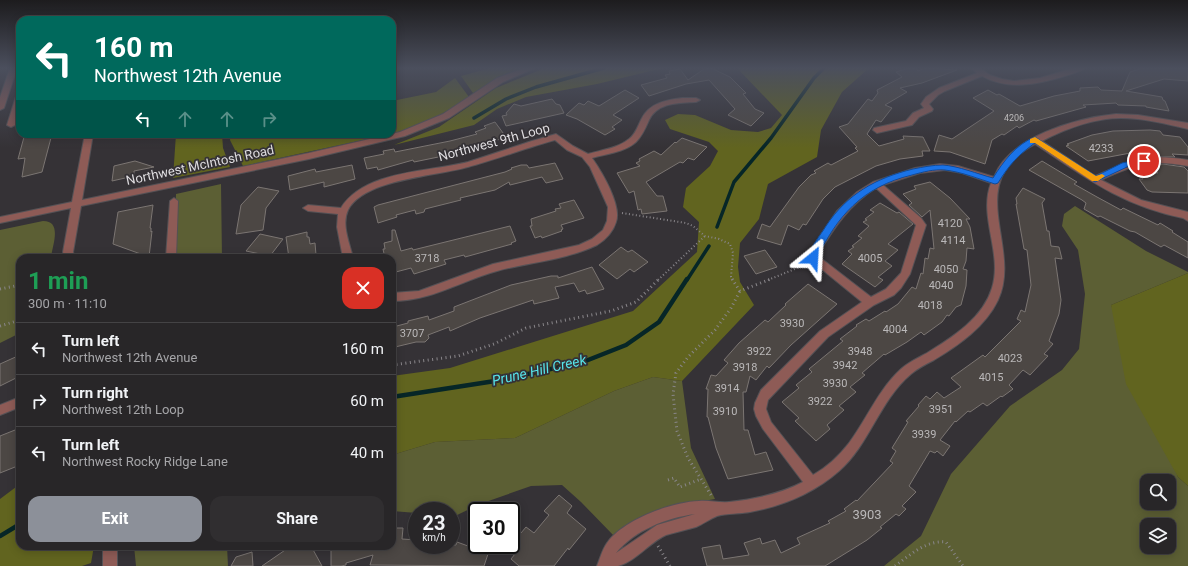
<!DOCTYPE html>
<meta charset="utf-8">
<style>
body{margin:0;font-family:Roboto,sans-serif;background:#302e30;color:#f1f3f6;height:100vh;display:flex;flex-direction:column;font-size:15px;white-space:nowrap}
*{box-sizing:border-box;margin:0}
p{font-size:13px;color:#a5a5a8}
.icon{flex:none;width:22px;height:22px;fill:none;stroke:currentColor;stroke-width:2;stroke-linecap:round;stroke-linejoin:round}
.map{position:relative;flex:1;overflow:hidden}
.side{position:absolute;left:16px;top:254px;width:380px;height:296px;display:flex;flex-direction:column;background:#282628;border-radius:12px;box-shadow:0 2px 10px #0003,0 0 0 1px #444345}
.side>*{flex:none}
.guide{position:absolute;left:16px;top:16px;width:380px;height:122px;border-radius:12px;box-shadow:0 2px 10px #0003,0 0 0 1px #444345;background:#00695c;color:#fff;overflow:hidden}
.tools{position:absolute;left:1140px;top:474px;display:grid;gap:8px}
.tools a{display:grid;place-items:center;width:36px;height:36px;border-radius:8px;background:#282628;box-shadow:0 2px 10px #0003,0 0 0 1px #444345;font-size:20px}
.speed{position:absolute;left:408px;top:502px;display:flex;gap:8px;font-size:20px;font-weight:700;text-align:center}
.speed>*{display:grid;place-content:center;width:52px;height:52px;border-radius:50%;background:#282628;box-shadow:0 2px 10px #0003,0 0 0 1px #444345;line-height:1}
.speed small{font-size:10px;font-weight:400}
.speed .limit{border:2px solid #111;border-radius:6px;background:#fff;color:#111}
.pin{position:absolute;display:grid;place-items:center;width:34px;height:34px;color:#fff;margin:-17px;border:2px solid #fff;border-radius:50%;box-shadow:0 1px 4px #0007}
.me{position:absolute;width:44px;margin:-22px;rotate:27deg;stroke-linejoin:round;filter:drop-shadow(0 0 3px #0008)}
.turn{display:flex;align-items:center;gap:14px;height:84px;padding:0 12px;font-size:18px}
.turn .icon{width:52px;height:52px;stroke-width:2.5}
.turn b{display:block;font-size:28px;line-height:34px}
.lanes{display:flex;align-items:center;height:38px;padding:0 12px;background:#0003;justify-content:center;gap:20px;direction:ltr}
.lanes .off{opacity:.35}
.round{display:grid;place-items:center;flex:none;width:42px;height:42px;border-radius:12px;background:#302e30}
.overview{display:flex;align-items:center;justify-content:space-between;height:68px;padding:0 12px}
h1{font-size:24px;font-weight:700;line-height:30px;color:#1e9e55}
.action{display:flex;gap:8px;margin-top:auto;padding:8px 12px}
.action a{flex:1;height:46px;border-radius:12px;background:#8c9099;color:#fff;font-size:16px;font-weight:700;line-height:46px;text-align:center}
.action a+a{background:#302e30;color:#f1f3f6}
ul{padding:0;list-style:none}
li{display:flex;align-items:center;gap:12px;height:52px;padding:0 12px;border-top:1px solid #444345}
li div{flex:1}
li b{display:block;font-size:15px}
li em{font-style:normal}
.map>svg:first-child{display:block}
.green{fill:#5c5f34;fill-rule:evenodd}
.forest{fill:#61641f}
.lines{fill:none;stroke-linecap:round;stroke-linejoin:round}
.stream-far1{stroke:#062627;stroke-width:3.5}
.stream{stroke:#062627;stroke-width:4.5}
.building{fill:#4c4744;stroke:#7b7572}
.minor-casing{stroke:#545155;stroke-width:2}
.path-far1{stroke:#89868a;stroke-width:2;stroke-dasharray:1 2.5;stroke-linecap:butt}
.path{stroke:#89868a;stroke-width:3;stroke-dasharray:1 3.5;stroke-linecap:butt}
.minor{fill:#8e5b56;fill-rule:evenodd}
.route{fill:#1a73e8;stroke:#114b97}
.slow{fill:#f59e0b}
.labels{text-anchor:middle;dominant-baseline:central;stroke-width:3.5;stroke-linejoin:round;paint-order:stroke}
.far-number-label{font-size:9px;fill:#bab8b9}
.number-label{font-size:11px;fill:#bab8b9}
.street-label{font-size:13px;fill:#dfdde0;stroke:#353236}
.near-number-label{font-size:13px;fill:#bab8b9}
.water-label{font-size:14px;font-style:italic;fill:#57e5ea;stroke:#353236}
</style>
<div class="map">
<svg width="1188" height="566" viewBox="0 0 1188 566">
<rect width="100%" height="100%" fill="#353236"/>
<path class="green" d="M221,184L222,258H174L176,194Z
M1075,206L1146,251L1188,272V273L1111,305L1178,477L1188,486V566H884L921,536L951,474L1010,406L1062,370L1079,349L1085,294L1078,250L1062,226L1064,214ZM1147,481H1169V503H1147ZM1147,525H1169V547H1147Z
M43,221C63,221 52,246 51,258H20V333L0,343V230Z
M653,377L682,381L691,448L715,499L675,506L615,537L581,502L562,485L531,486L480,504L453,517H451V511H417V513L392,511V455L435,442L515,438L614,391Z
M134,546H227L228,566H136Z"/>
<path class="forest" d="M490,68H522L505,74L473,93L461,76Z
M545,68H663L597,84L526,97L497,109L474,125L394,145L439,127L496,88Z
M737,68H869L842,92L821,130L817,157L768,184L759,219L740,243L738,267L740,282L754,305L682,381L653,377L614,391L515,438L435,442L392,455V376L450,368L633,311L697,252L699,222L683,207L686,188L710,166L718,151L709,142L670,129L665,120L678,114L695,115L731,130L758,132L771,128L782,115Z
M455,78L469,97C445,114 420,126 392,134V101L436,92Z
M176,134H222L223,148L230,167L173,178Z
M231,134H391L243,166L230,140Z
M1188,273V486L1178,477L1126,384L1111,305Z
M20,484V546H94L91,563L82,566H0V499Z"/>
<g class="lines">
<path class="stream-far1" d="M474,118L506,99L536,87L604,68
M717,227L734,182L771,138L814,78L824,68
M687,280L709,246"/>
<path class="stream" d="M392,397L495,381L583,362L626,345L659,322L687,279
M0,536L20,524"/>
</g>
<path class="building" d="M711,68L730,77L746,93L743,94L755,109L764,113L751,126L728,115L735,109L709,80L686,84L649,96L641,85L667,78L665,75L670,74L669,71L680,69L688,80L704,69Z
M909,68H916L918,71L925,68L957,70L922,83L900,88L907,92L885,105L892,108L881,122L876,120L867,134L879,146L904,139L903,136L923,137L930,151H922L923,156L900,159L876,166L835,187L823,199L806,225L803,224L799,230L788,225L781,245L757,238L762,224L770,227L799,187L811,175L816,173L814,171L828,163L831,165L858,151L855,148L857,147L839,127L848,124L868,99L872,101L878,93L877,90L902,77L896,72Z
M1143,68H1188V81L1164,79L1126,91L1162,97L1163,100L1165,101L1169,111L1146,107V106L1118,105L1116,103L1083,105L1086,107L1036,121L1034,120L1019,128L1017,126L1004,135L1002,134L992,140L985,164L950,152L934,151L939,135L952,139L994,111L973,98L988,90L997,95L999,94L1020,106L1054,96L1080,91V88L1098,87L1101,90L1122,91L1130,72Z
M625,90L639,98L613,115L622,120L612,127L615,129L605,135L577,119L566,115L579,103L584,105L588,101L599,106Z
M552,99L556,104L560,105L564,113L506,126L502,116L507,115L506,113L514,104L521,106Z
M495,122L506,137L489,143L448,155L414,162L413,160L378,170L377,167L367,169L364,158L384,154L383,151L394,149L395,152L450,141L477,134L475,132L486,128L484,126Z
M1150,130L1160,131L1163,135L1180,137L1188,147V155L1172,154L1175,157H1145L1141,151L1088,161L1066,146L1069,145L1067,144L1092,135L1113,131Z
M27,134H52L42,172L22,177L25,158L18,159L24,137Z
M682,138L707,147L694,160L688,158L683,163L680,162L646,182L657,196H663L667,211L642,214L641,209L638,210L634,191L629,193L617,173L640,166L636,163L640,161L639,159L654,151L661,155L675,142L676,143Z
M135,161L154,167L134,171V176L112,181L114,166Z
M1042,161L1077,182L1074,184L1097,197L1121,210L1123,208L1158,225L1160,223L1173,231L1172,232L1188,242V258L1164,245L1161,247L1135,232L1130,231L1100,216L1098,217L1084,209L1086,203L1082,200L1029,170Z
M555,163L563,179L546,183L542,177L510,185L509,182L495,190L460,198L461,200L425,209L424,212L416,214L415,210L396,215L397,217L378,223L374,207L378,205L505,172L512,169L511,168L521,165H527L529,168Z
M1163,164L1184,167L1188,171V193L1152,192L1147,190L1139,179H1143L1138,172L1158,173L1152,165Z
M352,165L355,179L324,187V182L290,190L288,176L315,169L316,172Z
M930,182L950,198L970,219H966L970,227L974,249L967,248L966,261L963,269L967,270L966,286L961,305L956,307L949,316L947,315L942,322L924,335L921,332L907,342L885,355L884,354L862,373L865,375L850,387L856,392L839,406L844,410L827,425L830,429L816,441L795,421L799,418L782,402L799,388L796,385L812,372L809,369L843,341L840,339L857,326L856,325L866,319L869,321L885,311L886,312L898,304L912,287L916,289L921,273L923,274L925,258L928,259L930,248L934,249L930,210L922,217L909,205L912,203L903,194L916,189L914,186Z
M258,187L279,191L266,208L263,230L236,234L241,205Z
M1023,188L1045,199L1042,203L1047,231H1049L1051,246L1059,247L1062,259L1055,258L1061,300L1059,314L1049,341L1053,344L1044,354L1048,356L1030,375L1023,370L1009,385L1013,389L1002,397L1001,396L987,406L983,403L970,412L968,411L956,422L955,421L940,440L950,446L943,456L937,451L935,453L930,451L909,486L916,492L902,506L906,509L899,516L896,514L880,527L882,528L867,540L825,566H707L702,548L720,545L723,559L749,555L744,543L760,538L762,544L775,540L781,553L800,544L797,538L830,523L828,521L846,511L844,509L856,500L857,501L893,463L890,461L896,451L892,448L908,422L906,421L919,406L918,405L926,396L930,399L937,392L944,398L961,387L951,378L983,355L985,357L1021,321L1017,319L1021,310L1025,312L1031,285L1027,250L1024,249L1016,204H1017L1016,198Z
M574,200L584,218L561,225L563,229L561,230L562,231L542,238L541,236L535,238L530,226H532L531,219L556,211L555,209L561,208L559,204Z
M880,203L897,213L899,212L913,224L888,244L898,250L885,261L892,266L878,277L883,280L875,287L842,264L852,254L848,251L854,247L852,246L862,238L858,236L869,226L863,222L867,220L865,219L874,212L870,210Z
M153,205L150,228H151V232L152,231L149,257L113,244L118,212Z
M510,226L516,241L511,243L512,244L465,257L464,255L444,260L446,264L414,274L411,268L392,273V258H385L383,249H385L384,243L392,241V230H395L401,251L412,248L413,250Z
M307,232V237H309L310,244L315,243L316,255L313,256V258H289L286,237Z
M260,234L283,239L270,256L246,251Z
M621,247L628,252L632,250L648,262L634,272L630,269L617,279L599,265Z
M765,250L777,267L756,274L744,256Z
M592,267L604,289L587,294L585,290L579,292L574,283L555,287L559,298L534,304L533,300L480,318L450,331L449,327L428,335L429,338L425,342H416L395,347L393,327L408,323V321L428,316L429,320L454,311V307L511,285L551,276H558V278Z
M808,284L837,304L791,345L769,368L767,366L756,380L750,376L746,392H743L744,430H748L755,455L766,452L773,470L728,479L716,448L708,417H707L708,389H706L711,375L716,376L728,363L724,360L739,343L765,320L768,322L786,305L785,304Z
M20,355V376L0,386V364Z
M20,428V465L0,473V436Z
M559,495L572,506L567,513L586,529L569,550L568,548L554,566H519L511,559L515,554L511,551V525L521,533L526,527L534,533L549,515L544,511Z
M476,526H477V545H491L484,566L370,565L373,555L346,563V565L341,566H331V546H392V528H403L402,539L417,540V545H456L457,542L468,546Z
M291,546H311L322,566H262Z
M252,552L253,566H231L236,557Z"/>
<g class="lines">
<defs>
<path id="minor" d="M10,68H17L4,108L0,110V97Z
M524,68H535L503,82L449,118L405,136L309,159L81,206L73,252L75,258H65L63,252L71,208L0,223V217L72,202L85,134H93L82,200L309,153L400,132L443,114L497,78Z
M971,68H980L990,75L1002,79L1014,81L1040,78L1073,68H1085C1080,72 1071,74 1065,76C1039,84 1008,91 982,76L945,91L938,95L929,104L933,109L932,111L919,117L912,125L877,133L873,130L874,128L906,121L913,113L924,108L921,104L926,97L939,88L977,73Z
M17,93H20V108L15,125L11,127L7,125Z
M682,98H696L700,100L696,102C679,103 658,102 649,120C646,127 642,136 636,142C625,152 606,154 592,158C602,172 622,206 616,222C613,232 605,240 597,245C566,260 530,262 497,271C460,281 432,301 392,301V293L419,291L493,264L579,245L592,239L603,230L607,221L608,207L590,167L582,157L567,150L555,140C526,148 497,159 468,167C437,176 364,179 348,210C341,225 350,244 353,258H343L337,227L338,214L308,211L303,208L308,205L341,208C365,170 429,172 468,162C497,153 526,142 556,134L573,146L588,154C602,150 618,148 629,139C636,134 638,125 642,118C650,103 666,100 682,98Z
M1116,114L1138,115L1188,123V129C1166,124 1144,118 1121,118C1095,118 1065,129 1042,141L1095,176C1132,160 1147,153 1188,160V166C1149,159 1136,164 1101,180L1141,200L1188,212V221L1183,218C1121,205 1086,178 1035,144C961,183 1023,247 998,300C985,327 959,345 934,360C926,364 918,368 911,374C879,401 870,444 839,471C814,493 783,506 750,512C740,514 727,513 717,516C710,519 703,524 696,527C686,530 676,532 666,535C650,542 635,562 618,566C611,566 604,566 597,566C600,559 602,550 607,543C623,520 671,502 699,501C709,500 719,503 729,502C755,499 780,494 803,482L763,429L756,416L754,409L755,403L761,390L820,331L862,302L808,258L810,251L837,211L857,192L873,182L915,168L940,164L958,166L994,177C1009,137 1076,118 1116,114ZM945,170L962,173L991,183C978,217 1003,253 992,288C983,318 953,337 927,353C918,358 909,362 901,369C878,390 867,419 849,443C839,456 827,467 813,475L771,422L766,409L768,400L828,337L874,305L894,295L901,288L910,274L926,225L921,218L883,185L920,173ZM876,188L916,225L901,273L886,289L871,297L818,256V254C834,228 849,205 876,188ZM695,514L657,525L616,553C635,530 666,518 695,514Z
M174,198L178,201L176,258H166L170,201Z
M20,397V407L0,415V405Z
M103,546H117V566H103Z"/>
</defs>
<use href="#minor" class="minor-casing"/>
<path class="path-far1" d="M622,213L686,223L693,226L705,236L719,239L730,244L733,253L731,277L733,280
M658,280L705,236
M768,280L807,264"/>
<path class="path" d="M732,279L740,291L771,279
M0,289L20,285
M0,326L20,320
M392,365L458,356L494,344L526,328L611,311L636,302L659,279
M668,480L674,478L680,487L701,479
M711,495L688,458L677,431L673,394L676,373L688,357L715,330L731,308L740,291
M658,546L670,566
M895,566C910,555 926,540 946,542L963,566"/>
<use href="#minor" class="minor"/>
</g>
<linearGradient id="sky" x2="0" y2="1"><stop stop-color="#1d1c1e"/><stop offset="0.46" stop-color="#4b4f5d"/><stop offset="1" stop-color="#4b4f5d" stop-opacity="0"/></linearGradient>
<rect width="1188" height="148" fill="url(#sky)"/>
<path class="route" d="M1035,137L1096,176L1122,163L1144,158L1148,161L1147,163L1127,167L1095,182L1035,143C1018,155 1009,165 998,183L995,184C979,179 962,172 945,170C934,169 923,172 912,175C862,187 837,216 816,260L813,261L809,258C809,247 821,235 826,226C847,194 876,178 913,169C923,167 933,165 943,165C958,166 978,174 993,178C1003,162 1016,144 1035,137Z"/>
<path class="slow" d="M1035,137L1096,176L1102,174L1105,176L1098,181H1092L1035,143H1030V139Z"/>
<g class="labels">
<g class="far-number-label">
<text x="1014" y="118">4206</text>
</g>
<g class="number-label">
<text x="1101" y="148">4233</text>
<text x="950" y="223">4120</text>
<text x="953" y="240">4114</text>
<text x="427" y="258">3718</text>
<text x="870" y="258">4005</text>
<text x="946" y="269">4050</text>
<text x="941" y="285">4040</text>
<text x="930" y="305">4018</text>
<text x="792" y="323">3930</text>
<text x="895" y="329">4004</text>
<text x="412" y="333">3707</text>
<text x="759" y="351">3922</text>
<text x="860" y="351">3948</text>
<text x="1010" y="358">4023</text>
<text x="845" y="365">3942</text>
<text x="745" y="367">3918</text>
<text x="991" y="377">4015</text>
<text x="835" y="383">3930</text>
<text x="727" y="388">3914</text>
<text x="820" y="401">3922</text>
<text x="941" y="409">3951</text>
<text x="725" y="411">3910</text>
<text x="924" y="434">3939</text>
</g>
<g class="street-label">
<text transform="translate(494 142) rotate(-15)">Northwest 9th Loop</text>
<text transform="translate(200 165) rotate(-12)">Northwest McIntosh Road</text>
</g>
<g class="near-number-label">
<text x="867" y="514">3903</text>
</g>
<g class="water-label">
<text transform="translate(539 370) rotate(-13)">Prune Hill Creek</text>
</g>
</g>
</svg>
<div class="tools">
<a><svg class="icon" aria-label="search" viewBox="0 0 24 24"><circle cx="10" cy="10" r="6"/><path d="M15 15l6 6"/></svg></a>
<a><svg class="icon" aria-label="layers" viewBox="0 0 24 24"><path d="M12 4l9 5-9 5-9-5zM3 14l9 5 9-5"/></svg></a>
</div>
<div class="speed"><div>23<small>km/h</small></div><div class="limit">30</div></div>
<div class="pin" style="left:1144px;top:161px;background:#d93025"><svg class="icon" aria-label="arrive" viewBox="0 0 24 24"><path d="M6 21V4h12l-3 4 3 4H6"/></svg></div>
<svg class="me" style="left:813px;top:258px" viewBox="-20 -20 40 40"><path d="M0-17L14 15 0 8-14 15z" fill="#1a73e8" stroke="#fff" stroke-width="4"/></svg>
<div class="guide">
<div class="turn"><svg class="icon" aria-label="left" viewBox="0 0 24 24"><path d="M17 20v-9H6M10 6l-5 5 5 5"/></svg><div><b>160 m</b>Northwest 12th Avenue</div></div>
<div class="lanes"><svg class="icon" aria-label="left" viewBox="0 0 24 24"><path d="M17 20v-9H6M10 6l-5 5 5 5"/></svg><svg class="icon off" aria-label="ahead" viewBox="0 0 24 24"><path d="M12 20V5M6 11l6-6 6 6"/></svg><svg class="icon off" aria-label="ahead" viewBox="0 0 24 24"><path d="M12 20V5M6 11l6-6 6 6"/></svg><svg class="icon off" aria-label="right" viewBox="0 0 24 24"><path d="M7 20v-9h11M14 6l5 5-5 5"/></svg></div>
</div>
<section class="side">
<div class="overview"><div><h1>1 min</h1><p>300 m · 11:10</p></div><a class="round" style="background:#d93025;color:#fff"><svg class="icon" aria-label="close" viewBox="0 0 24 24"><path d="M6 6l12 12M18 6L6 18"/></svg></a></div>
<ul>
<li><svg class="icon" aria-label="left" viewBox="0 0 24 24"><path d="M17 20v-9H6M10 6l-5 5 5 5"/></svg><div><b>Turn left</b><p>Northwest 12th Avenue</p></div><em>160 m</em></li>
<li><svg class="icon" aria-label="right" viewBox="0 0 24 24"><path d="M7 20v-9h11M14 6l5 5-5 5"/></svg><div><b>Turn right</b><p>Northwest 12th Loop</p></div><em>60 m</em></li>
<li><svg class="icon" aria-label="left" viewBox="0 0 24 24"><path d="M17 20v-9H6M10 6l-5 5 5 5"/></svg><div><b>Turn left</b><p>Northwest Rocky Ridge Lane</p></div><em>40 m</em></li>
</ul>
<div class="action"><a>Exit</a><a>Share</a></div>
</section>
</div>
